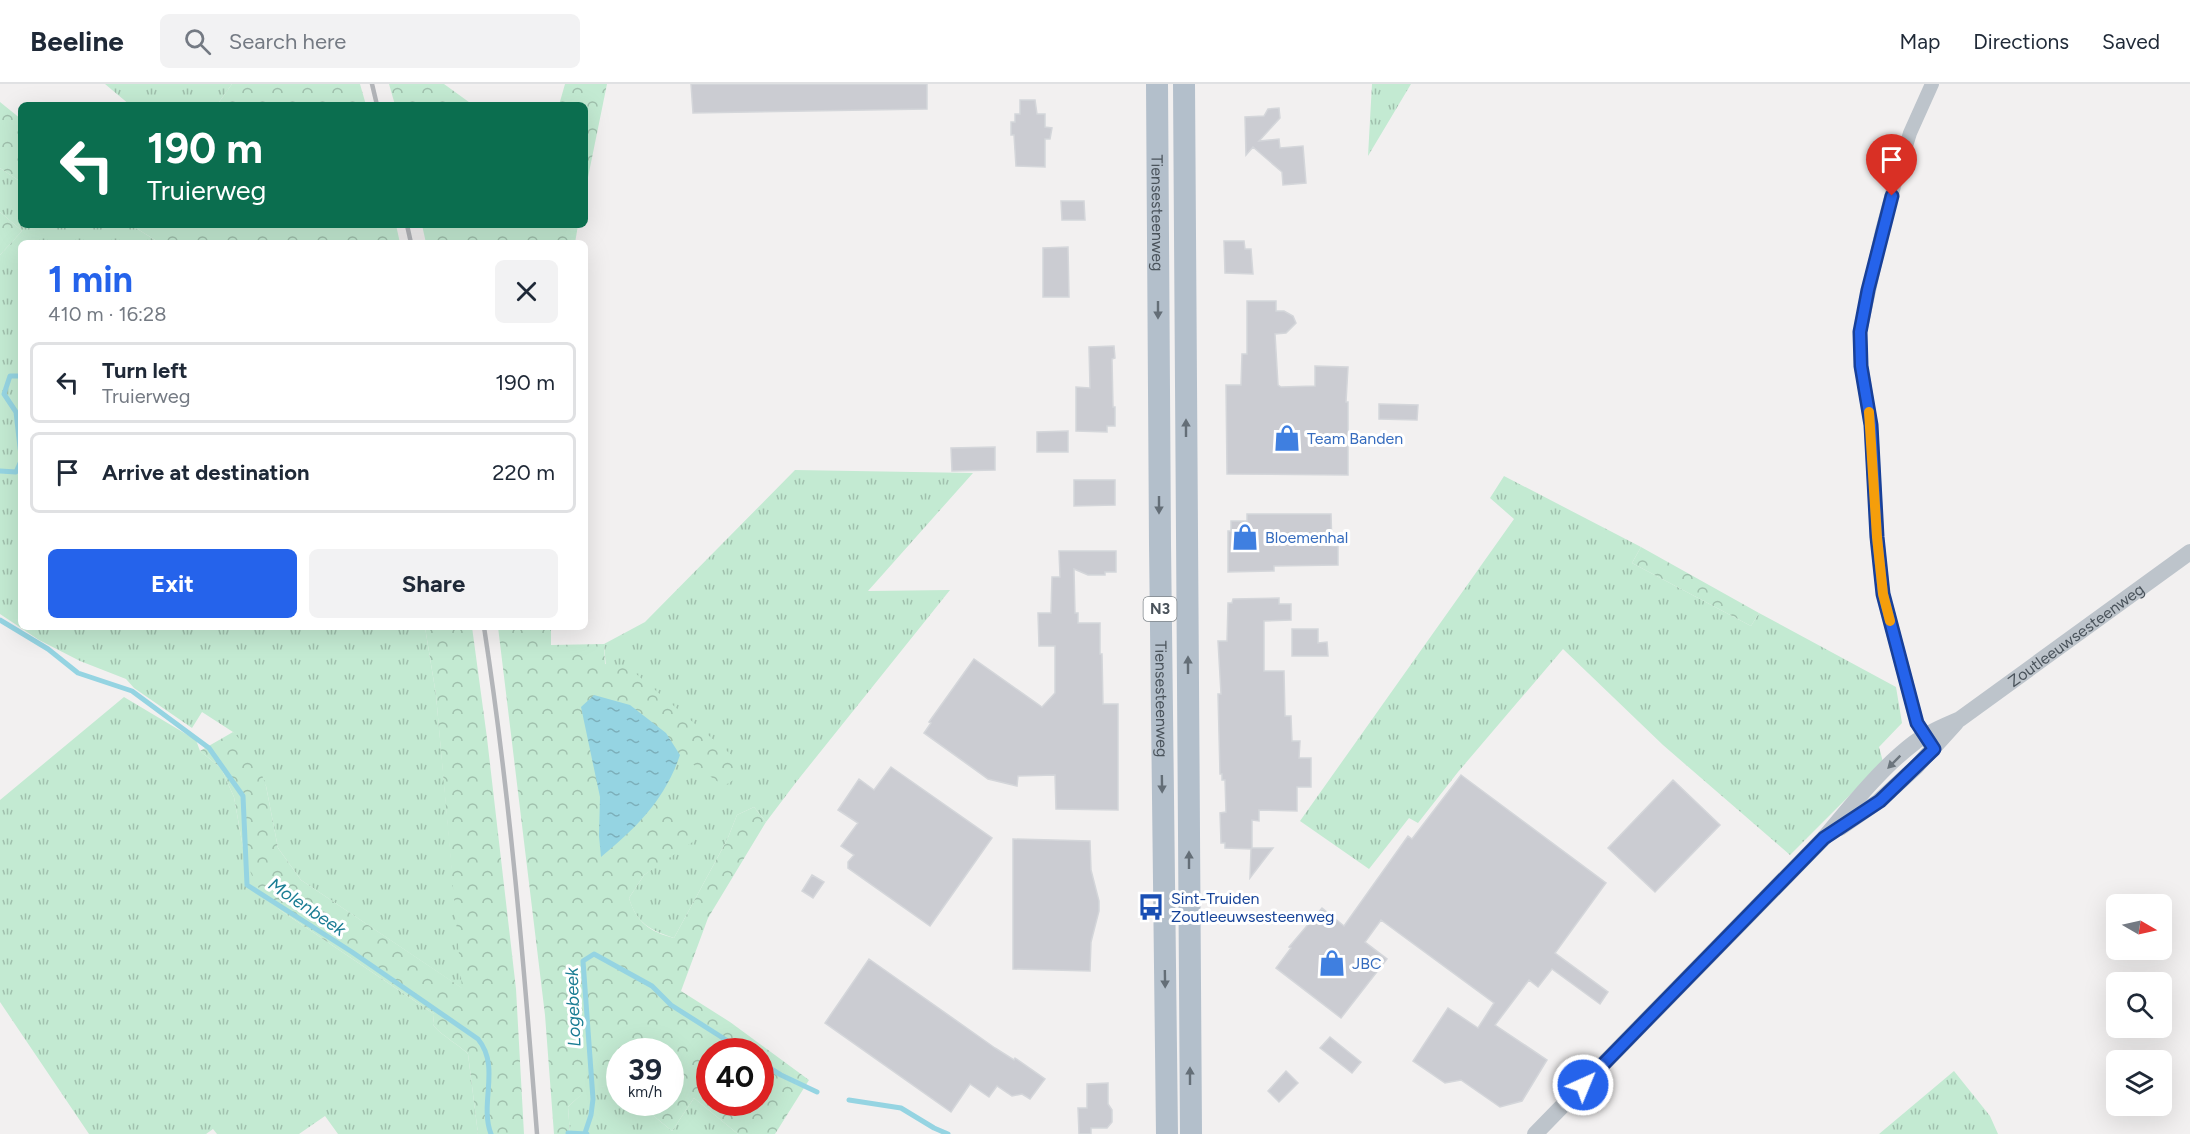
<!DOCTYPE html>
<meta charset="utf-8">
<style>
body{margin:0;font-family:Figtree,sans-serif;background:#f2f2f3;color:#1f2937;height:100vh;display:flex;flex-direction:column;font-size:22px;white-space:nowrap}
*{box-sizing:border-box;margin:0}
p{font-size:20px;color:#747a83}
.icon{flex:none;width:33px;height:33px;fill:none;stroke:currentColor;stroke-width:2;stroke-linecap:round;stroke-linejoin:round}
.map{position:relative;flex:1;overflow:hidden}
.details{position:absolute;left:18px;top:156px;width:570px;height:390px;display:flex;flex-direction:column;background:#fff;border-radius:9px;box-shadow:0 6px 24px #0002}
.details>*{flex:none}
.top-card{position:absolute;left:18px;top:18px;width:570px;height:126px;border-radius:9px;box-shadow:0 6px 24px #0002;background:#0b6e4f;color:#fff;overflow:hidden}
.needle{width:39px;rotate:99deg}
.fabs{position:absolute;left:2106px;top:810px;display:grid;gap:12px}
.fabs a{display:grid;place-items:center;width:66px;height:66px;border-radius:9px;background:#fff;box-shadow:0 6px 24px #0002;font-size:30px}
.speed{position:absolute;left:606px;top:954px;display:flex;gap:12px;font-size:30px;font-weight:700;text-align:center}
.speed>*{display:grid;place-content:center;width:78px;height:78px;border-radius:50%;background:#fff;box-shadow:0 6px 24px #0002;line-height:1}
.speed small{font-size:15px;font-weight:400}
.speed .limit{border:9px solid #d22;background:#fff;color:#111}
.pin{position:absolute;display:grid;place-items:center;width:51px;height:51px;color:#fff;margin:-62px -26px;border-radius:50% 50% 50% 0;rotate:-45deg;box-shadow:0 0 6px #0007}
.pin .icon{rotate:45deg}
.me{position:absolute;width:66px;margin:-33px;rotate:44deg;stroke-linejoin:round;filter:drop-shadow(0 0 4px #0008)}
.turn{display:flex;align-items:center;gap:21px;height:126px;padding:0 30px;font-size:27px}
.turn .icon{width:78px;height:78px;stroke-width:2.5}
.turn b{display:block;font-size:42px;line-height:51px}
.round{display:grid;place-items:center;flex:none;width:63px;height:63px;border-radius:9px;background:#f2f2f3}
.summary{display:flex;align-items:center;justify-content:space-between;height:102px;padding:0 30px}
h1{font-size:36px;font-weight:700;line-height:45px;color:#2563eb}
.cta{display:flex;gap:12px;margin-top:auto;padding:12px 30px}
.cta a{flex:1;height:69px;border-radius:9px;background:#2563eb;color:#fff;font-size:24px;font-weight:700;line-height:69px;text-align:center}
.cta a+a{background:#f2f2f3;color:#1f2937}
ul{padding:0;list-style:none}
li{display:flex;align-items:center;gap:18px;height:81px;margin:0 12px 9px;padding:0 18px;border:3px solid #e0e1e3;border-radius:9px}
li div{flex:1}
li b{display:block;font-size:22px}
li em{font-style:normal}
header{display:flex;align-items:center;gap:36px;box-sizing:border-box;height:84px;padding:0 30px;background:#fff;border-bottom:2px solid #e0e1e3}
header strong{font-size:28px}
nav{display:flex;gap:33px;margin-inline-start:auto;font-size:21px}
.search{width:420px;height:54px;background:#f2f2f3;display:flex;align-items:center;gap:15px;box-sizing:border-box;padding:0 21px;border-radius:9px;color:#747a83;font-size:22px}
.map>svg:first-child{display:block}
.grass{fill:url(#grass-tufts)}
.forest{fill:url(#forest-crowns);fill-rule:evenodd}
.water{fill:url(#water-ripples)}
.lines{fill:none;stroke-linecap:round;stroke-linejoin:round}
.stream{stroke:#95d4e2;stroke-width:5}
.building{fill:#cbccd2;stroke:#d4d6da;stroke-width:1.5}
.minor{stroke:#bdc4cb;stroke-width:14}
.tertiary{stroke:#bdc4cb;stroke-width:16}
.primary{stroke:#b3bfcb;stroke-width:22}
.rail{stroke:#b3b5b9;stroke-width:4.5}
.oneway{fill:#646e77}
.oneway2{fill:#6c757d}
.route-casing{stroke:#184099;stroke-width:15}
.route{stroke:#2563eb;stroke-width:10}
.slow{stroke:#f59e0b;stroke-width:10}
.labels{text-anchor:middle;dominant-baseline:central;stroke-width:6;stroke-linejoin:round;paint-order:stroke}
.shield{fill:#fff;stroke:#80878c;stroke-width:1.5}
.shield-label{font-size:15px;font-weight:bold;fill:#4a535b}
.street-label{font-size:16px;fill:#4a535b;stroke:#fff}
.shop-label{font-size:16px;fill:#366cbe;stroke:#fff;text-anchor:start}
.transit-label{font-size:16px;fill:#164399;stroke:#fff;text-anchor:start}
.water-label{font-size:18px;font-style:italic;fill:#1b7d94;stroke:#fff}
</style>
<header>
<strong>Beeline</strong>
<div class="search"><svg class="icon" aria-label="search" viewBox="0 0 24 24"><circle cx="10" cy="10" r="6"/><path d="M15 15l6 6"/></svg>Search here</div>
<nav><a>Map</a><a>Directions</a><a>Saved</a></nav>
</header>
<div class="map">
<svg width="2190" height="1050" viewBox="0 0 2190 1050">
<defs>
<pattern id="grass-tufts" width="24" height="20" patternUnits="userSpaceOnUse" patternTransform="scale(1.5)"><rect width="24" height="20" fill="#c3ead2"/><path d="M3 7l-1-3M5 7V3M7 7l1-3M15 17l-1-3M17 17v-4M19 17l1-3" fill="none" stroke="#a0c0ad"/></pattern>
<pattern id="forest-crowns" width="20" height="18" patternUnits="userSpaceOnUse" patternTransform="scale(1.5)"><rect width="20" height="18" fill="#c3ead2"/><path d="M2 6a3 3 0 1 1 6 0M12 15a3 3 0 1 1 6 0" fill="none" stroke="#a0c0ad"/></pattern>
<pattern id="water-ripples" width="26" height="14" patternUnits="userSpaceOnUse" patternTransform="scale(1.5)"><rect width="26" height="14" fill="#95d4e2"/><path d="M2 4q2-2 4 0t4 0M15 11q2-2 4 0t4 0" fill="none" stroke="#7cafba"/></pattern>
</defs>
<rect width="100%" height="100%" fill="#f2f0f0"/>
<path class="grass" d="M105,0H232L217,21H130Z
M1372,0H1411L1368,72Z
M0,84L21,98V141H131L160,159H21V543H425L436,611L463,905L301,796L278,764L266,702L233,648L202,628L192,644L134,604L126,595L80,577L39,556L0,530V171L22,147L0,128Z
M795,386L973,389L868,507L950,506L797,697L766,738L754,723L737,731L727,756L674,854C650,846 636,839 629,814L644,791L667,774L615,691L604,560L645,538Z
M1504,392L1641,463L1632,479L1751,542L1759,529L1896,603L1902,639L1879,663L1883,678L1790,771L1663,661L1563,565L1458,688L1418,739L1409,734L1369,785L1300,737L1514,435L1490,414Z
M124,613L196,656L200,667L221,684L234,713L245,775L280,826L434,930C434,934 433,937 433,940C435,947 462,963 468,970L478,1050H338L325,1032L299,1050H217L213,1045L206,1050H89L0,918V716Z
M1954,987L1990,1032L1998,1050H1879Z
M599,1002L619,1004L620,1018L638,1019L672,1047L694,1014L738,1050H570L568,1023L588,1004Z"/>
<path class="forest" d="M232,0H360L366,21H217Z
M389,0H444L473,21H395Z
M565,0H607L585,108V21H559Z
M0,18L21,35V98L0,84Z
M0,128L22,147L0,171Z
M131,141H396L400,159H160Z
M422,141H578L575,159H426Z
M1641,463L1759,529L1751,542L1632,479Z
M425,543H472L487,654L516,905L524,1050H478L468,970C462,963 435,947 433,940C433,937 434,934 434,930L280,826L256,801L245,775L234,713L221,684L200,667L233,648L255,672L266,702L278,764L301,796L462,904L436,611Z
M498,543H551V561L604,560L605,580L628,583L741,679L738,693L724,702L651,651L615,691L694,747V757L644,791L629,814C636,838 650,848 674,854L727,756L737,731L754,723L766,738L708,834L681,907L730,938L809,996L775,1050H738L694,1014L672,1047L638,1019L670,1018V968H620L619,1005C592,999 587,1005 568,1023L570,1050H554L545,931ZM710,968H760V1018H710Z"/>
<path class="water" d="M594,611L630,621L666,649L680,671C664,717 637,743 601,773L599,752L600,713L581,623Z"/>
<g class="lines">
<path class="stream" d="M21,292H10L4,310L16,328L21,372
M0,387L16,388L21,377
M0,536L48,565L78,589L132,607L209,664L243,712L247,801L352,868L478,955C501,983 479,1019 491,1050
M760,978L781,991L817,1008
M849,1016L901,1024L934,1044L948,1050
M568,1049L587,1050
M585,1049L591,1031L593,1015L583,877L594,870L652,902L671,921L745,968"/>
</g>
<path class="building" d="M691,0H927V25L693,29Z
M1020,16H1035L1037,30H1045V43L1052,44L1050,55H1045V83L1016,82L1014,51H1011V38H1015V30H1020Z
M1279,24L1280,34L1259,57L1279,55L1280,64L1303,62L1306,99L1283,101L1282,88L1253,63L1246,71L1245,33L1264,32L1268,25Z
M1061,117H1084L1085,136H1062Z
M1224,157H1244L1245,165H1251L1253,190L1225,189Z
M1068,163L1069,213H1043V164Z
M1247,217H1276V227H1284L1293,232L1296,239L1286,249L1275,250L1278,301L1281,303L1315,302V282L1348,283L1346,318H1348V391L1227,390L1226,301H1241L1242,270H1247Z
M1114,262L1115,274L1112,275L1113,323H1115V342H1107V348L1076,347V303L1090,304L1089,263Z
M1379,320L1418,321L1417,336L1379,335Z
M1068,347V368H1037V348Z
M995,363V386L952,387L951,364Z
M1074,396H1115V421L1074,422Z
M1247,430H1331L1332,462H1338V481L1274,482V487L1228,488V447H1231V437H1247Z
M1059,467H1116V488H1105V491H1088L1074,485L1075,529H1078V539H1100V570H1102L1103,620H1118V726L1056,725L1055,691L1018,692L1017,702L988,695L924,649L931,639L929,638L974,575L1042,623L1055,609V562H1039L1038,529H1051L1052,493H1060Z
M1279,514V520H1291V536L1264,537V587H1284L1285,632H1291L1292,657H1300L1299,674H1311V703H1297V727L1259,726V737L1252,736V764H1273L1250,794L1251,765L1225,764V759H1221L1220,729L1226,728L1225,696H1222V690H1220L1218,610H1221L1218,557H1227L1228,519H1232L1233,515Z
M1292,545H1318V559L1327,558L1328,572H1292Z
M891,683L992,754L930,842L848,784V778L854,771L841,762L858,739L838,726L859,695L874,706Z
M1461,691L1606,799L1555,869L1608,908L1600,920L1552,885L1538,903L1529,896L1495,941L1547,976L1522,1017L1500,1023L1461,996L1445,999L1413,977L1448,924L1478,944L1494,919L1381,836L1365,858L1387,875L1341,934L1276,884L1291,864L1289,863L1322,824L1344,842L1408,752L1412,755Z
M1673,696L1720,741L1655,808L1608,764Z
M1013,755L1090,757L1091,786L1099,817V827L1091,858L1090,887L1013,885Z
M812,791L824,798L813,814L802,807Z
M869,875L995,964L1014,976L1015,974L1045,995L1030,1015L1022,1010L1012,1012L997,1002L989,1013L970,1000L951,1028L825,939Z
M1330,953L1361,978L1352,989L1320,964Z
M1286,987L1298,999L1279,1018L1268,1007Z
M1108,999V1020L1112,1026V1038L1107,1044H1091V1050H1079L1078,1024H1087V1000Z"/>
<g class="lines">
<path class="minor" d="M1930,659L1917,639L1883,510L1877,453L1871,341L1861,282L1860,248L1882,147L1896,95L1910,49L1932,0"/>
<g class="tertiary">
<path d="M1840,744L1879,717L1917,682L1956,639"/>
<path id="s1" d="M1535,1050L1824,754C1851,722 1881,684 1914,659C1928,648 1944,642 1960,635L2190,468"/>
</g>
<g class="primary">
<path id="s2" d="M1157,0L1160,460L1167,1050"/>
<path d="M1184,0L1191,1050"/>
</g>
<path class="rail" d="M372,0L377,21
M407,141L411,159
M484,543C510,711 524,881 537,1050"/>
</g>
<defs><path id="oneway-solid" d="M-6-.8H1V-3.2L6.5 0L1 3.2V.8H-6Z" transform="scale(1.5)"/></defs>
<g class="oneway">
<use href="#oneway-solid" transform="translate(1158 226) rotate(90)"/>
<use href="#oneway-solid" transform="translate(1186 344) rotate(-90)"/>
<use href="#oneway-solid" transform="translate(1159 421) rotate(90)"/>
<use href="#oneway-solid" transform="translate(1188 581) rotate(-90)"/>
<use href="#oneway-solid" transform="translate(1162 700) rotate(89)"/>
<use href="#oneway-solid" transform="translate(1189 776) rotate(-90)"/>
<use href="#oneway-solid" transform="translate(1165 895) rotate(89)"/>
<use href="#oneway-solid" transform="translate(1190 992) rotate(-90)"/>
</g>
<use class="oneway2" href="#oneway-solid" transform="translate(1894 678) rotate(135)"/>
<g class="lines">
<defs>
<path id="route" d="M1583,1001L1824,754L1880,717L1934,665L1917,639L1883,510L1877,453L1871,341L1861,282L1860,248L1868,206L1892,112"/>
</defs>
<use href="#route" class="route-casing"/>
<use href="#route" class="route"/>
<path class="slow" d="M1869,328L1877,453L1883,510L1890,537"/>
</g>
<defs>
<symbol id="shop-bare" viewBox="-9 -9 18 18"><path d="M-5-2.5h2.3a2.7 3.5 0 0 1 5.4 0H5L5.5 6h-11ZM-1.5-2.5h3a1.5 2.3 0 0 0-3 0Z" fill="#3f7fe0" stroke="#fff" stroke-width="2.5" paint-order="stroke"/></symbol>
<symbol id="bus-bare" viewBox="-9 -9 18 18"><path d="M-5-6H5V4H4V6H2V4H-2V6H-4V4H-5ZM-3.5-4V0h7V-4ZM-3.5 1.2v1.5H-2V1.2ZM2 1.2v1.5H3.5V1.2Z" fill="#1a4fb4" stroke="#fff" stroke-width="2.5" paint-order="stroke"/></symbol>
</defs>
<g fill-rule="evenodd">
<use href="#shop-bare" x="1268" y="335" width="38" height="38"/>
<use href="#shop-bare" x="1226" y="434" width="38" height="38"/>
<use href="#bus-bare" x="1132" y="804" width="38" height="38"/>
<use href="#shop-bare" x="1313" y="860" width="38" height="38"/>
</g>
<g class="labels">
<rect class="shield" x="1143.5" y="513" width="33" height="24" rx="4.5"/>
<g class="shield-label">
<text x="1160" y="525">N3</text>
</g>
<g class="street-label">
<text stroke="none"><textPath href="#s2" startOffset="129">Tiensesteenweg</textPath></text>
<text stroke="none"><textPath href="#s1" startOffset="740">Zoutleeuwsesteenweg</textPath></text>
<text stroke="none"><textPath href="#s2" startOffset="615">Tiensesteenweg</textPath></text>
</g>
<g class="shop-label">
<text x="1307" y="354">Team Banden</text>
<text x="1265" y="453">Bloemenhal</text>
<text x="1352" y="879">JBC</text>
</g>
<g class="transit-label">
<text x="1171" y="814">Sint-Truiden<tspan x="1171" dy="18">Zoutleeuwsesteenweg</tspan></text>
</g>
<g class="water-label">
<text transform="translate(307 823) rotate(34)">Molenbeek</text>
<text transform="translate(573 923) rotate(-92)">Logebeek</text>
</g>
</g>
</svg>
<div class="fabs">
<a><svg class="needle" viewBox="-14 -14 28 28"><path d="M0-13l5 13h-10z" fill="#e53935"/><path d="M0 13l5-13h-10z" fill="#747a83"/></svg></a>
<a><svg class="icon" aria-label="search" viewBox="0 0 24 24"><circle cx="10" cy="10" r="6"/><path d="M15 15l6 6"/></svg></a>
<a><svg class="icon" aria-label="layers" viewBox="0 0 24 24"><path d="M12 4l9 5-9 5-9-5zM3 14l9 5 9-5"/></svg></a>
</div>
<div class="speed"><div>39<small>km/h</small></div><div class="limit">40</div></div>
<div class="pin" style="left:1892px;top:112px;background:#d93025"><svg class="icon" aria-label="arrive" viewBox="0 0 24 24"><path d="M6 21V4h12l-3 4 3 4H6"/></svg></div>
<svg class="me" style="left:1583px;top:1001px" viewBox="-20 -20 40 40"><circle r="17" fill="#2563eb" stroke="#fff" stroke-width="3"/><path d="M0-11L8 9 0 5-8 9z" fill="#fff"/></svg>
<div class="top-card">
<div class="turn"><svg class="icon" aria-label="left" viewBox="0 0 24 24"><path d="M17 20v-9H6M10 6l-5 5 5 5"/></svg><div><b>190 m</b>Truierweg</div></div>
</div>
<section class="details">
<div class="summary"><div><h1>1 min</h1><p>410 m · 16:28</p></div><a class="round"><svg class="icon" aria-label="close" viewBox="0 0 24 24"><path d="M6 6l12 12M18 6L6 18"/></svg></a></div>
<ul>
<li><svg class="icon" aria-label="left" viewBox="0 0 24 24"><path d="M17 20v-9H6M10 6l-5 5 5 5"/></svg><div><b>Turn left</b><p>Truierweg</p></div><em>190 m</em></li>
<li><svg class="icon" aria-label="arrive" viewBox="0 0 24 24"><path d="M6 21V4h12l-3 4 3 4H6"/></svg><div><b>Arrive at destination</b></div><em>220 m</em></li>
</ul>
<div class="cta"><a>Exit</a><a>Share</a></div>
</section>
</div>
